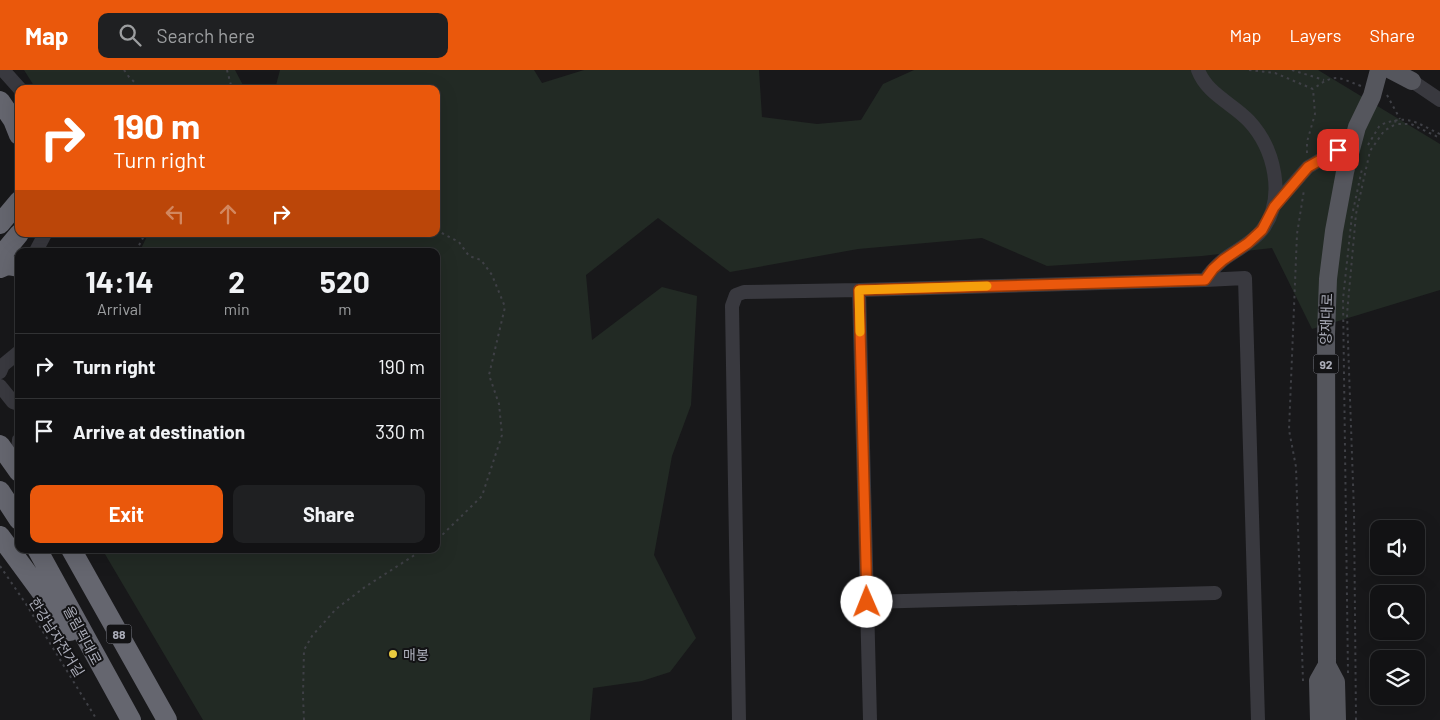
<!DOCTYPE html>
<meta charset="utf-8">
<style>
body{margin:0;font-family:Barlow,"Noto Sans KR",sans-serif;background:#1f2022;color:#f1f3f6;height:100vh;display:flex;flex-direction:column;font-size:19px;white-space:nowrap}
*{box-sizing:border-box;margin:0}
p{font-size:16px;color:#9c9ea0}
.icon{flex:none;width:28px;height:28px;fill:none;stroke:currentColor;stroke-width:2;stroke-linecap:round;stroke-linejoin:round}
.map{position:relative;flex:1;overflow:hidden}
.drawer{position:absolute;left:15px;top:178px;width:425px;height:305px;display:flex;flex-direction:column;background:#121214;border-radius:10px;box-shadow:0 5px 20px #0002,0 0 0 1px #313234}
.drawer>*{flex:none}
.guide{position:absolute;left:15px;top:15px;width:425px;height:152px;border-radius:10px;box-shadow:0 5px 20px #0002,0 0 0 1px #313234;background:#ea580c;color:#fff;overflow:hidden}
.tools{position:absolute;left:1370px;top:450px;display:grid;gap:10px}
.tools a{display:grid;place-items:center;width:55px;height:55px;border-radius:10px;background:#121214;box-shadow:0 5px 20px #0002,0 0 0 1px #313234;font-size:25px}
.pin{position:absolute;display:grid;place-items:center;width:42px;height:42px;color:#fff;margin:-21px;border-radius:10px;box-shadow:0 2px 8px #0006}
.me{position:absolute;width:55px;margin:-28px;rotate:359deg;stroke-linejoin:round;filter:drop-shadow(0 0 4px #0008)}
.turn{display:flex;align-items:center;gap:18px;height:105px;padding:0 15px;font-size:22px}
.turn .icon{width:65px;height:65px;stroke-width:2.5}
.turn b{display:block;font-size:35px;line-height:42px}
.lanes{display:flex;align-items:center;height:48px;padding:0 15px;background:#0003;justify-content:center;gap:25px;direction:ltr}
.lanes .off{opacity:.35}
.eta{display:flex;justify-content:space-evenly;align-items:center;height:85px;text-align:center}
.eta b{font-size:30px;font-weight:700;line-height:35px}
.action{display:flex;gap:10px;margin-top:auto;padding:10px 15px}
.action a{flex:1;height:58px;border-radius:10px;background:#ea580c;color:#fff;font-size:20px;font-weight:700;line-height:58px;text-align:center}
.action a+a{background:#1f2022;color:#f1f3f6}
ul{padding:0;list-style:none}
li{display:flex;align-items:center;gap:15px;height:65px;padding:0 15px;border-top:1px solid #313234}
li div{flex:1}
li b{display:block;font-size:19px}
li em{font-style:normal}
header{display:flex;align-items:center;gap:30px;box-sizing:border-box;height:70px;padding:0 25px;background:#ea580c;color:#fff}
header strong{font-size:24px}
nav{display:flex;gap:28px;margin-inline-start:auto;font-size:18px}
.search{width:350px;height:45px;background:#1f2022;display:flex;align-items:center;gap:12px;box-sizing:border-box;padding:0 18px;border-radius:10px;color:#9c9ea0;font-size:19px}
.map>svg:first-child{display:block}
.green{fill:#222a24}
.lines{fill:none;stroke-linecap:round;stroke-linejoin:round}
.path{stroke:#3f4046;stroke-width:2;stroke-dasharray:2.5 4;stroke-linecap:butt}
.minor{stroke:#39393f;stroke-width:14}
.major{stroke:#55565d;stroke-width:18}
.highway{stroke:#65666f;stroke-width:20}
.route-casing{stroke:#983908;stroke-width:12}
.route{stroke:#ea580c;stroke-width:9}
.slow{stroke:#f59e0b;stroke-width:9}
.poi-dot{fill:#eacb3f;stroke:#131315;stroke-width:2}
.labels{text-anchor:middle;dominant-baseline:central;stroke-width:4;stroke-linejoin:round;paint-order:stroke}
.shield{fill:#131315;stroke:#7d7f88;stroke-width:1}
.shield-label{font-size:12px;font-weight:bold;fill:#abadb9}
.street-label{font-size:14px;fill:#abadb9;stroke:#131315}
.poi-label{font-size:14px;fill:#abadb9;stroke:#131315;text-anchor:start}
</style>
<header>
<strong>Map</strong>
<div class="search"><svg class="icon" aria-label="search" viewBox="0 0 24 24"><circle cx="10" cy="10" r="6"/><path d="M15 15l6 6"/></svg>Search here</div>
<nav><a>Map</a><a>Layers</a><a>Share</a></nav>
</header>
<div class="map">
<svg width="1440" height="650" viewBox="0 0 1440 650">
<rect width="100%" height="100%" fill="#18181a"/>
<path class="green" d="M24,0H235L245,19H36Z
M280,0H534L542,13L584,0H759L762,47L817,54L861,50L883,14L914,0H1318L1440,74V220L1312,259L1272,178L1202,186L1047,196L982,168L858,179L730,202L658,148L586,205L592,270L662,217L697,226L691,335L672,386L654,485L696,568L670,602L642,611L593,618L590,650H203L102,479H436V181H140L148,164H436V19H275Z"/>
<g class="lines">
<path class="path" d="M124,0L129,7L142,19
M227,0L232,19
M1249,0L1275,3L1313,19C1335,3 1337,7 1361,16
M1292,0L1324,10
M1387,25L1400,49
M1395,50L1396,54H1411L1440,68
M1368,75L1380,55C1409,44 1414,52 1440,64
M1307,83V72L1315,44L1313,19
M1353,141L1362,99
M436,160L459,172L469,186L481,190L492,205L505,237L489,305L499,334L502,365L482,426L436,471
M136,181L145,164
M0,496L26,534L97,650
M1348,603L1343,229L1352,145
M1303,611L1296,397L1289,360L1297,164L1304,120
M304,650L303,626L304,580L312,566L336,539L365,517L424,479
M1356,650L1354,441L1347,244L1356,144L1370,81L1384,61L1396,54"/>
<path class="minor" d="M3,0L20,19
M1412,11L1440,30
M1274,136L1308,97L1353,71
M36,181L45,164
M1205,210L1245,208L1258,650
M0,302L3,295L19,282
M0,316L13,332L19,334
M16,398L19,370
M867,532L1215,523
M739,650L732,236L736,225L744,222L859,220
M870,650L859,220L1205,210C1210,202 1216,196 1223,190C1236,180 1252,173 1262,160C1287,128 1274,78 1249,51C1232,33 1207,24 1198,0"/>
<path class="major" d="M1391,0L1412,11
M1327,595L1336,612L1337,650
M1319,650L1318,611L1327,595L1326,264L1328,209L1334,161L1345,102L1357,57L1372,26L1379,0"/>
<path class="highway" d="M0,31L13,50L19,65
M0,154L19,131
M0,187L19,164
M0,198L7,195L19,197
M0,375L19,402
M0,421L19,450
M0,466L70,561
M37,479L131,650
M71,479L167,650"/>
</g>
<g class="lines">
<defs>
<path id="route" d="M867,532L859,220L1205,210L1213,199L1223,190L1248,173L1262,160L1274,137L1308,97L1338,80"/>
</defs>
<use href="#route" class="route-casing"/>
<use href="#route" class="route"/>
<path class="slow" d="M860,262L859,220L987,216"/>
</g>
<circle class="poi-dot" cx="393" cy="584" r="5"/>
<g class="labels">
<g class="shield">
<rect x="1313.5" y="284.5" width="25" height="19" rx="4"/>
<rect x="106.5" y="554.5" width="25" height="19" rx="4"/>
</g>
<g class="shield-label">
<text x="1326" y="294">92</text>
<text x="119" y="564">88</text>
</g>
<g class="street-label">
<text transform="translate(1326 249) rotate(-88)">양재대로</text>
<text transform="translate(83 565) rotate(62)">올림픽대로</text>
<text transform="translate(57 567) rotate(58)">한강남자전거길</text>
</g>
<g class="poi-label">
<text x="403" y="584">매봉</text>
</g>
</g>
</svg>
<div class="tools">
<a><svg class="icon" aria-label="sound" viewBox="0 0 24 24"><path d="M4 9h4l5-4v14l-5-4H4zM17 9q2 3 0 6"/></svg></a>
<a><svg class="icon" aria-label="search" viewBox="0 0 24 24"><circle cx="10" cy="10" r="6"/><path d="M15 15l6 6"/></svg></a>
<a><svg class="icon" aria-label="layers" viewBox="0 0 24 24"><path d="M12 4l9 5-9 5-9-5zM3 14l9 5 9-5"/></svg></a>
</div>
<div class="pin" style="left:1338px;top:80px;background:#d93025"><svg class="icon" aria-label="arrive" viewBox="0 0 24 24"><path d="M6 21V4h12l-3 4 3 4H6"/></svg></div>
<svg class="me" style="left:867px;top:532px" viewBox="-20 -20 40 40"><circle r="19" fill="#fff"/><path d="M0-13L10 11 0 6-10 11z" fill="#ea580c"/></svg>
<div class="guide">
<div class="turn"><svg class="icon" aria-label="right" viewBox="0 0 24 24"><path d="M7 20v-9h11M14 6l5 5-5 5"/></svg><div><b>190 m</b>Turn right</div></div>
<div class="lanes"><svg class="icon off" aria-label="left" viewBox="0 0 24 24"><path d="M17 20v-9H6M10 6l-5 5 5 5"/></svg><svg class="icon off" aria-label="ahead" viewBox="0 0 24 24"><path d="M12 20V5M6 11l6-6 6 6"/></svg><svg class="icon" aria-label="right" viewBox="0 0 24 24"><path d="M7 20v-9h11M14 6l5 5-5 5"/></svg></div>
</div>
<section class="drawer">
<div class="eta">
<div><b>14:14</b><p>Arrival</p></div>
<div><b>2</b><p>min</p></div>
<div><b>520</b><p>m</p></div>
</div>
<ul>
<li><svg class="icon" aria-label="right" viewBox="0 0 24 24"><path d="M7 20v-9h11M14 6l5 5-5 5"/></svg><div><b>Turn right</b></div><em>190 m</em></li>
<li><svg class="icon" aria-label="arrive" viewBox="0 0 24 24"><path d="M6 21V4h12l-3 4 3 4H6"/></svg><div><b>Arrive at destination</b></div><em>330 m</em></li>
</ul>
<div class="action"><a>Exit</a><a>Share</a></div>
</section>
</div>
